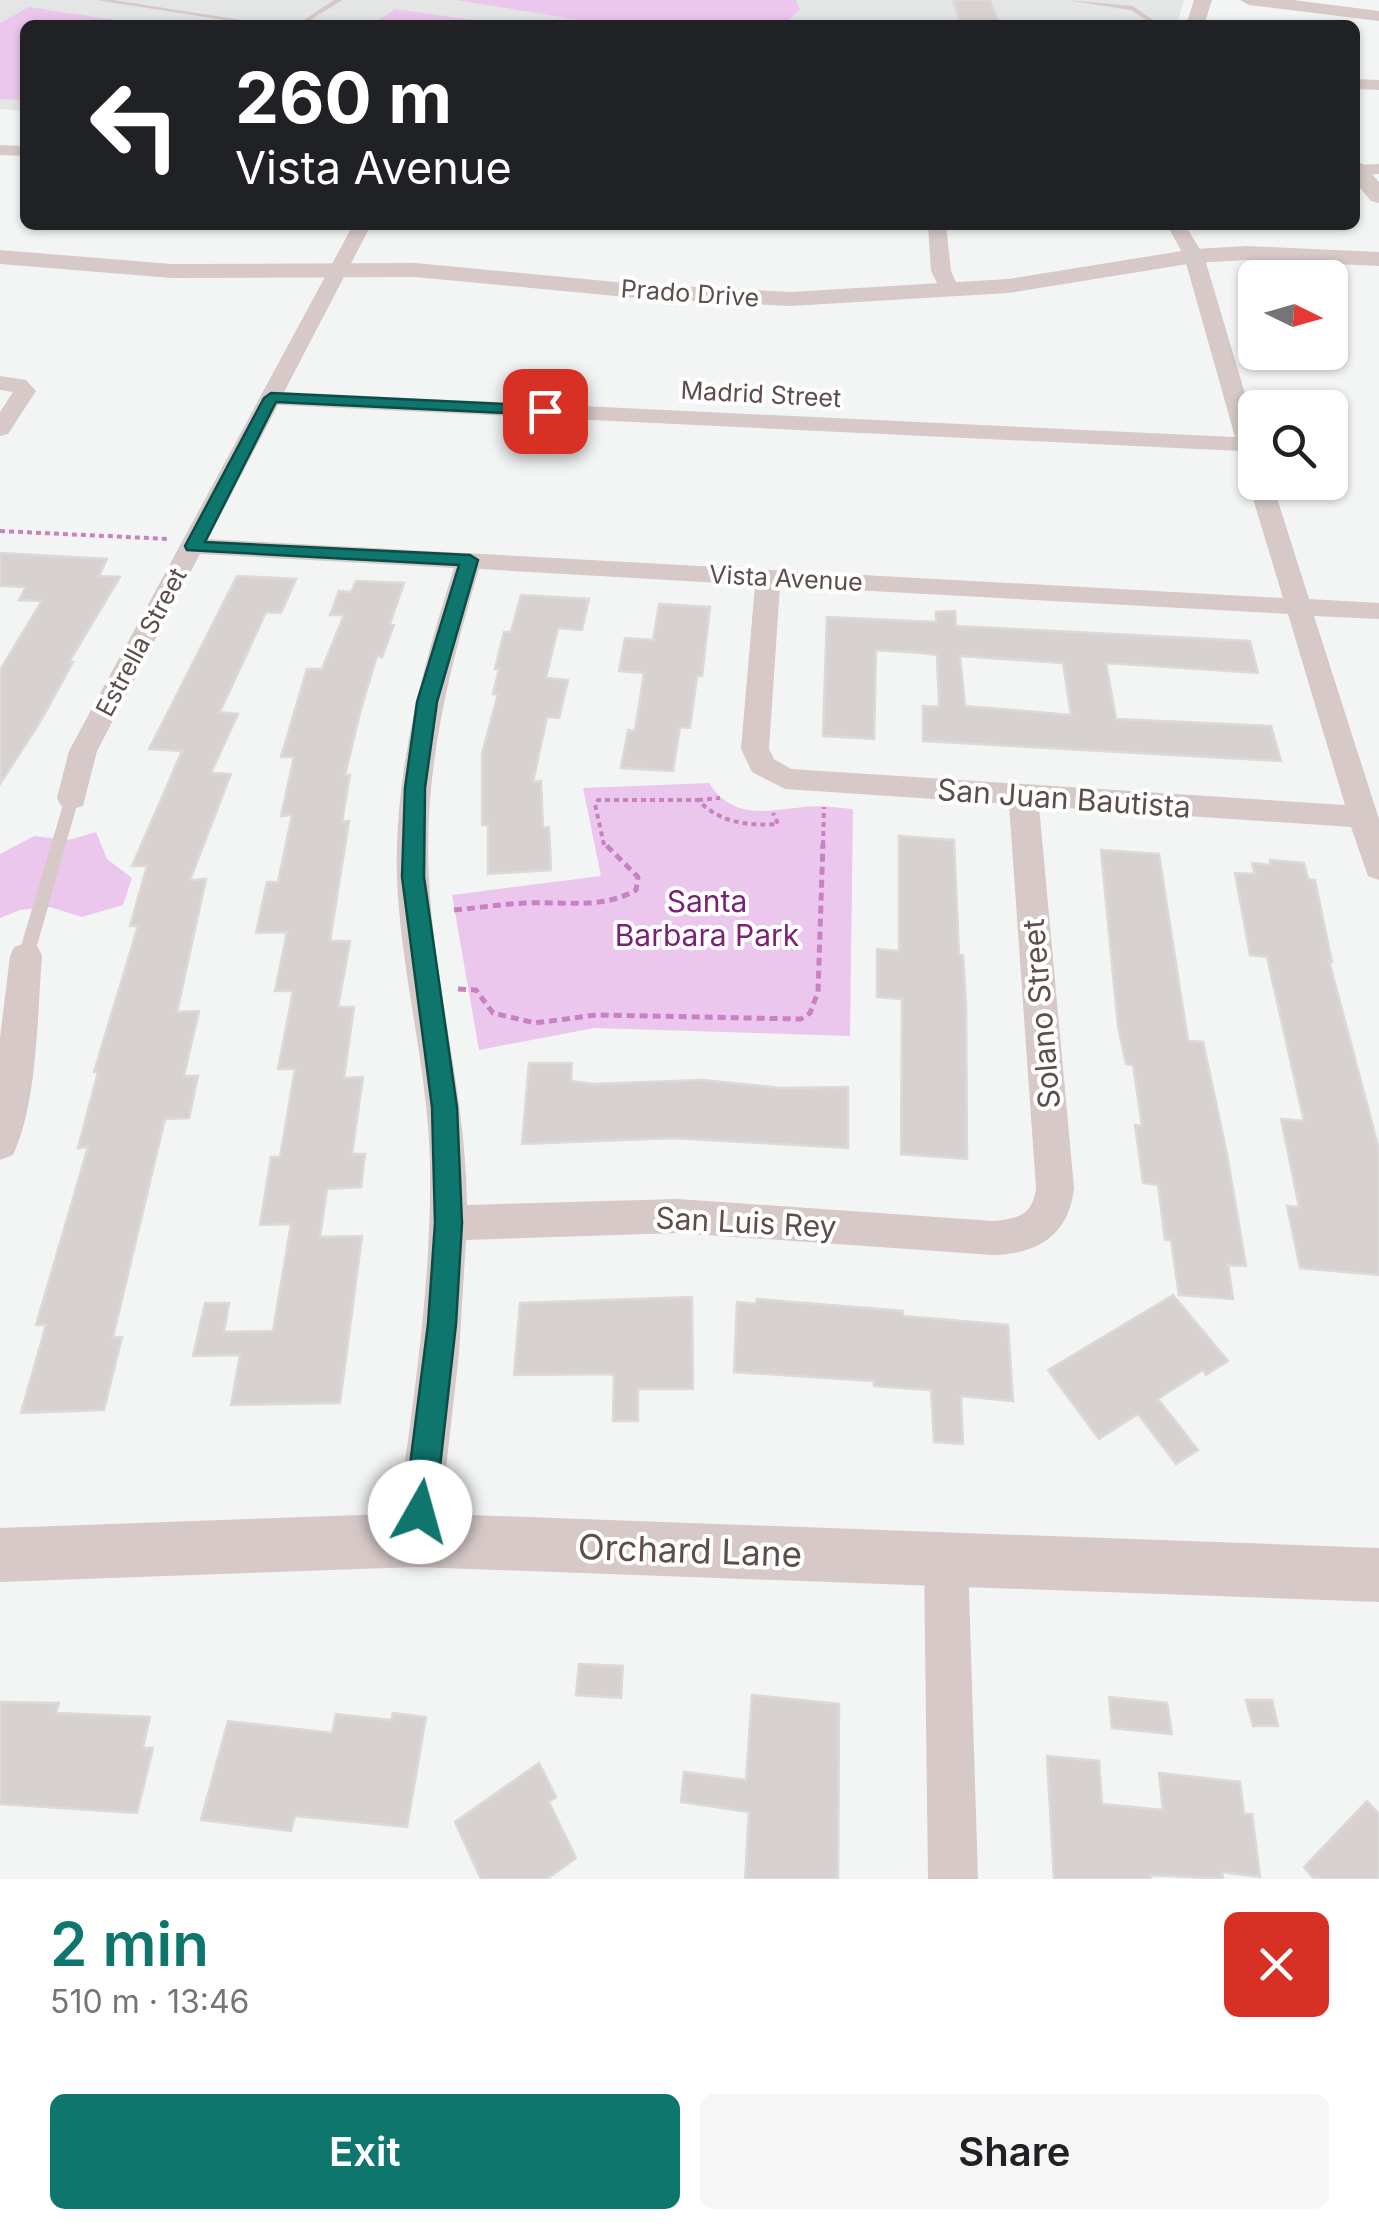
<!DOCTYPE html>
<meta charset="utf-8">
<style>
body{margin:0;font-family:Inter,sans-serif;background:#f6f6f6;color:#202124;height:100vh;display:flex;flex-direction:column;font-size:38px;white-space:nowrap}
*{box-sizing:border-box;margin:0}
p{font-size:32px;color:#757577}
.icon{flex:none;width:55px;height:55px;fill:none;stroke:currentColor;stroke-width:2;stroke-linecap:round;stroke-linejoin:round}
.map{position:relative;height:1879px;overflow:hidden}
.details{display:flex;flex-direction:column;background:#fff;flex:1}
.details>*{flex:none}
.guide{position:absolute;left:20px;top:20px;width:1340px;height:210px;border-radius:15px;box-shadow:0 2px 8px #0004;background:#202124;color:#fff;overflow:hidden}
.needle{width:65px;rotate:95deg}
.tools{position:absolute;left:1238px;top:260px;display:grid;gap:20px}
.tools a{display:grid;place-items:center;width:110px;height:110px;border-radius:15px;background:#fff;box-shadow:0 2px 8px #0004;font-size:50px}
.pin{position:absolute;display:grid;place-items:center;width:85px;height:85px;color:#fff;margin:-42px;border-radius:20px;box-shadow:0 5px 15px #0006}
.me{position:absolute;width:110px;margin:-55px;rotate:7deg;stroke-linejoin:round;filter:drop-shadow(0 0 8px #0008)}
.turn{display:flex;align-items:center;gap:35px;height:210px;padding:0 50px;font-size:45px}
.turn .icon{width:130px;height:130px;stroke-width:2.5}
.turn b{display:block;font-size:70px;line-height:85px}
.round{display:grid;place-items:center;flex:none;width:105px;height:105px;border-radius:15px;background:#f6f6f6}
.headline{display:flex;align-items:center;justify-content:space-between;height:170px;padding:0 50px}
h1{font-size:60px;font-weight:600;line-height:75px;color:#0f766e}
.primary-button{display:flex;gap:20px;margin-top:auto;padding:20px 50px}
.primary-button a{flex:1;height:115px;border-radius:15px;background:#0f766e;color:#fff;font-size:40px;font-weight:600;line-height:115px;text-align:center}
.primary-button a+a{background:#f6f6f6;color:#202124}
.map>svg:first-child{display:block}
.education{fill:#e4e6e5}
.green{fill:#ecc7ed}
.building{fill:#d7d2d0;stroke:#ddd9d8;stroke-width:2.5;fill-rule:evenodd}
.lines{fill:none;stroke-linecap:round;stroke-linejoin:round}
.path-far1{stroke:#c882c2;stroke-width:4;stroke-dasharray:5 4;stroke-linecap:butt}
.path{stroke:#c882c2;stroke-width:5;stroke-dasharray:8 5;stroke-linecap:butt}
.service{fill:#d6c9c8;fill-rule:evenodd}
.minor{fill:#d6c9c8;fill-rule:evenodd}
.tertiary{fill:#d6c9c8;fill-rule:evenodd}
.route{fill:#0f766e;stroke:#0a4d48;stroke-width:2.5}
.labels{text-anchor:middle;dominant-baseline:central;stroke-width:8;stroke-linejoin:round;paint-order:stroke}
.far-street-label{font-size:25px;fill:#5f4d4c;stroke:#fff}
.street-label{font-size:30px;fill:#5f4d4c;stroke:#fff}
.park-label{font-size:30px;fill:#7c2175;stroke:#fff}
.near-street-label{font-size:35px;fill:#5f4d4c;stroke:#fff}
</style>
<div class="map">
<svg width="1379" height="1879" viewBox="0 0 1379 1879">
<rect width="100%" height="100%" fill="#f3f5f4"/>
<path class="education" d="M0,0H1183L1184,1L1177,25H25V111L0,109Z"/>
<path class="green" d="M456,0H796L800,9L784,25H609Z
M29,7L149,25H25V100L0,99V23Z
M395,9L508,25H371Z
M709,783C733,820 766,811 804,807C820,805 837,808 853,809L850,1036L594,1028L479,1050L452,895L601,876L583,788Z
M96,832L107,859L132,878L123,905L82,917L50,907L20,910L0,918V854L34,836L68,840Z"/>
<path class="building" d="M953,0H990L1000,25H961Z
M0,553L107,559L99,576L120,577L69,662H73L40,722L0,784V670L42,601L19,600L26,587L0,586Z
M237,576L296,579L281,613L266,612L220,712L238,714L211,773L231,774L190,880L206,879L177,1012L199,1011L184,1076H198L189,1118L165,1119L113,1337H122L104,1410L21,1413L46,1325H36L88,1147L78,1148L98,1072H94L138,926H130L147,866H132L182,751L149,749Z
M356,581L404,583L390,624L394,625L382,657L377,656L361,709L345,775H350L342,822L349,821L330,941H350L338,1007H354L344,1078L363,1077L352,1154H365L361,1187L327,1189L320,1237L362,1236L340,1403L231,1405L240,1355L193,1356L205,1303H229L224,1332L273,1331L291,1224L260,1225L271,1157H280L295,1069H278L293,991H275L287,932L256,933L267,882H278L292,815L281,816L294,757H281L307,669H322L344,615H330L339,591L351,592Z
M521,595L589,599L582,630L558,628L546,678L568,680L559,718L547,717L533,782L541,781L543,828L549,827L551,870L488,874V825H482V754L498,694H493L499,669H495L504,632H511Z
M659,604L710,607L702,676H697L690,728L680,727L673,771L621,768L628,730L635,731L644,673L619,671L625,638L653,640Z
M955,611L956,626L1250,641L1258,673L1106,663L1116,719L1271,726L1281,761L923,741V706L939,707L937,655L921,653L876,650L874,739L823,736L827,617L936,622V612ZM960,656L1063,663L1071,715L965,706Z
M899,836L954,840L959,955H963L966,1004L967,1159L901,1154L902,999L877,997V949L899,951Z
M1101,850L1159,854L1188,1041L1203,1042L1227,1154L1246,1266L1228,1265L1233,1299L1179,1295L1171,1240H1165L1158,1185L1143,1183L1135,1125L1142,1126L1133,1065L1126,1064L1118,1026Z
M1270,860L1304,863L1308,879L1315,880L1332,962L1329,961L1379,1149V1275L1300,1268L1287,1206L1299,1207L1281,1119L1304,1121L1267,957L1250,955L1235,873L1255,874L1252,863L1271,865Z
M529,1063H572L571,1081L592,1084L702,1080L781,1088L848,1087V1148L674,1138L522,1144Z
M1173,1295L1228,1361L1206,1375L1203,1370L1158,1399L1198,1450L1176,1464L1138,1414L1099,1439L1048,1370Z
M692,1297L693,1389H638V1421H613L614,1374L514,1375L520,1303Z
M757,1299L903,1311V1316L1008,1325L1013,1401L961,1396L963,1444L934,1442L931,1390L874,1386V1381L734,1372L737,1302L756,1304Z
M579,1664L623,1666L621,1698L576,1695Z
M752,1695L839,1704L838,1879H745L749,1812L681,1802L684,1772L746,1780Z
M1109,1697L1167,1703L1172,1734L1112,1728Z
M1246,1700H1272L1278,1726H1253Z
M0,1702L59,1703L56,1713L150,1717L143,1748H153L137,1813L0,1804Z
M393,1713L426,1717L407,1827L295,1816L291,1831L201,1820L228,1721L332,1733L336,1714L391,1720Z
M1047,1756L1099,1761L1102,1804L1163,1810L1159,1773L1240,1782L1244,1814H1252L1260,1877L1222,1872L1223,1879L1151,1875V1879H1054Z
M539,1763L556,1797L549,1802L576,1858L547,1879H481L455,1822Z
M1367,1801L1379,1814V1879H1314L1304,1867Z"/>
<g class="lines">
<path class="path-far1" d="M0,531L169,539
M698,800L720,798
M604,845L595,804L598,800H698C720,823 747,826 778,824L773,813
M823,845L824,807"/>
<path class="path" d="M454,910C478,908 502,904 526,903C564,901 602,910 636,890L638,877L604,843
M458,989L476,990L493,1013L535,1023L596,1015L801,1019L810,1013L818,992L823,843"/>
<path class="service" d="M96,0H113L273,25H256Z
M334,0H342L306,23L289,25L302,21Z
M1066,0L1133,6L1153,20L1167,25L1149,22L1131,10Z
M72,793L79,798L34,956L31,960H21L18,956L65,798Z"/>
<path class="minor" d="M1355,79L1379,80V90L1355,89Z
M0,145L25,146V156L0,155Z
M1379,164V174L1355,175V165Z
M353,225H371L284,392L1235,437L1184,256L1167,225H1185L1204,256L1255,427V470L1246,468L1239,451L278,405L208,539L1283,598L1248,482L1255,476V482H1272L1309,599L1379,603V619L1314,616L1379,819V880L1368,876L1351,827L1039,806L1074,1188C1069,1235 1038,1254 993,1255L678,1233L466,1240L459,1353L438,1540L432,1556L416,1562L400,1556L394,1540C411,1416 432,1290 430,1164C428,1068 401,975 397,879C394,772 422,669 454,568L200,554L97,751L83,806L72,809L61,806L57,798L69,751ZM479,569L755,585L741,749L752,772L785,789L1009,804L1036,1188C1033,1215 1018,1219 993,1221L678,1199L467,1205C466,1094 434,988 429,878C423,772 449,670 479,569ZM780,586L1288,614L1345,805L791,769L774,759L769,749Z
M928,225H946L951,271L960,291L957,295H943L931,271Z
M0,376L26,380L36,391L8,434L0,436V412L13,392L0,390Z
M26,943L38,947L42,956C37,1016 38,1101 13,1155L0,1160V1038L10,956L14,947Z
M946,1537L962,1543L968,1559L978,1879H928L924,1559L930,1543Z"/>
<path class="tertiary" d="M1194,0H1212L1204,25H1186Z
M1240,0H1293L1379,11V21L1249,5Z
M1355,162L1363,164L1379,182V203L1371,201L1355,182Z
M1247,246L1379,252V266L1247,260L1194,263L1008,293L791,306L637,298L415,277L172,278L0,264V250L172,264L415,263L637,284L791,292L1008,279L1194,249Z
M416,1513L1379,1548V1602L416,1567L0,1582V1528Z"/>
</g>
<path class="route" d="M271,393L545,406L553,411L545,415L276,402L205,542L470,555L478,560L437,702L425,788L424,877L457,1107L462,1223L456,1324L435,1512L430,1523L420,1527L409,1523L404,1512L428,1324L435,1223L432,1107L402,877L405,788L417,702L459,565L187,550L185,546L264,398Z"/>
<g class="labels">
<g class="far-street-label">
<text transform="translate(690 293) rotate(4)">Prado Drive</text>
<text transform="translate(761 394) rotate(3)">Madrid Street</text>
<text transform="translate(786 578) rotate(3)">Vista Avenue</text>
<text transform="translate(141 642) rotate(-62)">Estrella Street</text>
</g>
<g class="street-label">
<text transform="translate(1064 798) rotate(4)">San Juan Bautista</text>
<text transform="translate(1041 1014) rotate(-95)">Solano Street</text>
<text transform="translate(746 1222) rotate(3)">San Luis Rey</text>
</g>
<g class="park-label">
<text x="707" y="901">Santa<tspan x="707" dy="34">Barbara Park</tspan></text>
</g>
<g class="near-street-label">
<text transform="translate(690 1550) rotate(2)">Orchard Lane</text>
</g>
</g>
</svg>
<div class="tools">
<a><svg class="needle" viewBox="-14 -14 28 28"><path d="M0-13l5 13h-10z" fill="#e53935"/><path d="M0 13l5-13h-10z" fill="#757577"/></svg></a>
<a><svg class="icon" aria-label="search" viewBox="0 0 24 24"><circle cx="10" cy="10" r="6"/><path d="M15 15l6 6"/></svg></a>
</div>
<div class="pin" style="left:545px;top:411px;background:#d93025"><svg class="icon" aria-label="arrive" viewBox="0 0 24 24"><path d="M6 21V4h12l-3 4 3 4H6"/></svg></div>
<svg class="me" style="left:420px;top:1512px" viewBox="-20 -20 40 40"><circle r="19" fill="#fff"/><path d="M0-13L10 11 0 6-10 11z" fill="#0f766e"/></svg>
<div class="guide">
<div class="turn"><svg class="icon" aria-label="left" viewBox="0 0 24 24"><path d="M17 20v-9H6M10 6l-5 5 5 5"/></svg><div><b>260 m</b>Vista Avenue</div></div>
</div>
</div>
<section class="details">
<div class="headline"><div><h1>2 min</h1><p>510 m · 13:46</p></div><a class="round" style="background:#d93025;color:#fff"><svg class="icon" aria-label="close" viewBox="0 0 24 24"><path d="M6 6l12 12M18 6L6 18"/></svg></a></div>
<div class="primary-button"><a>Exit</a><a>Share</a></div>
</section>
